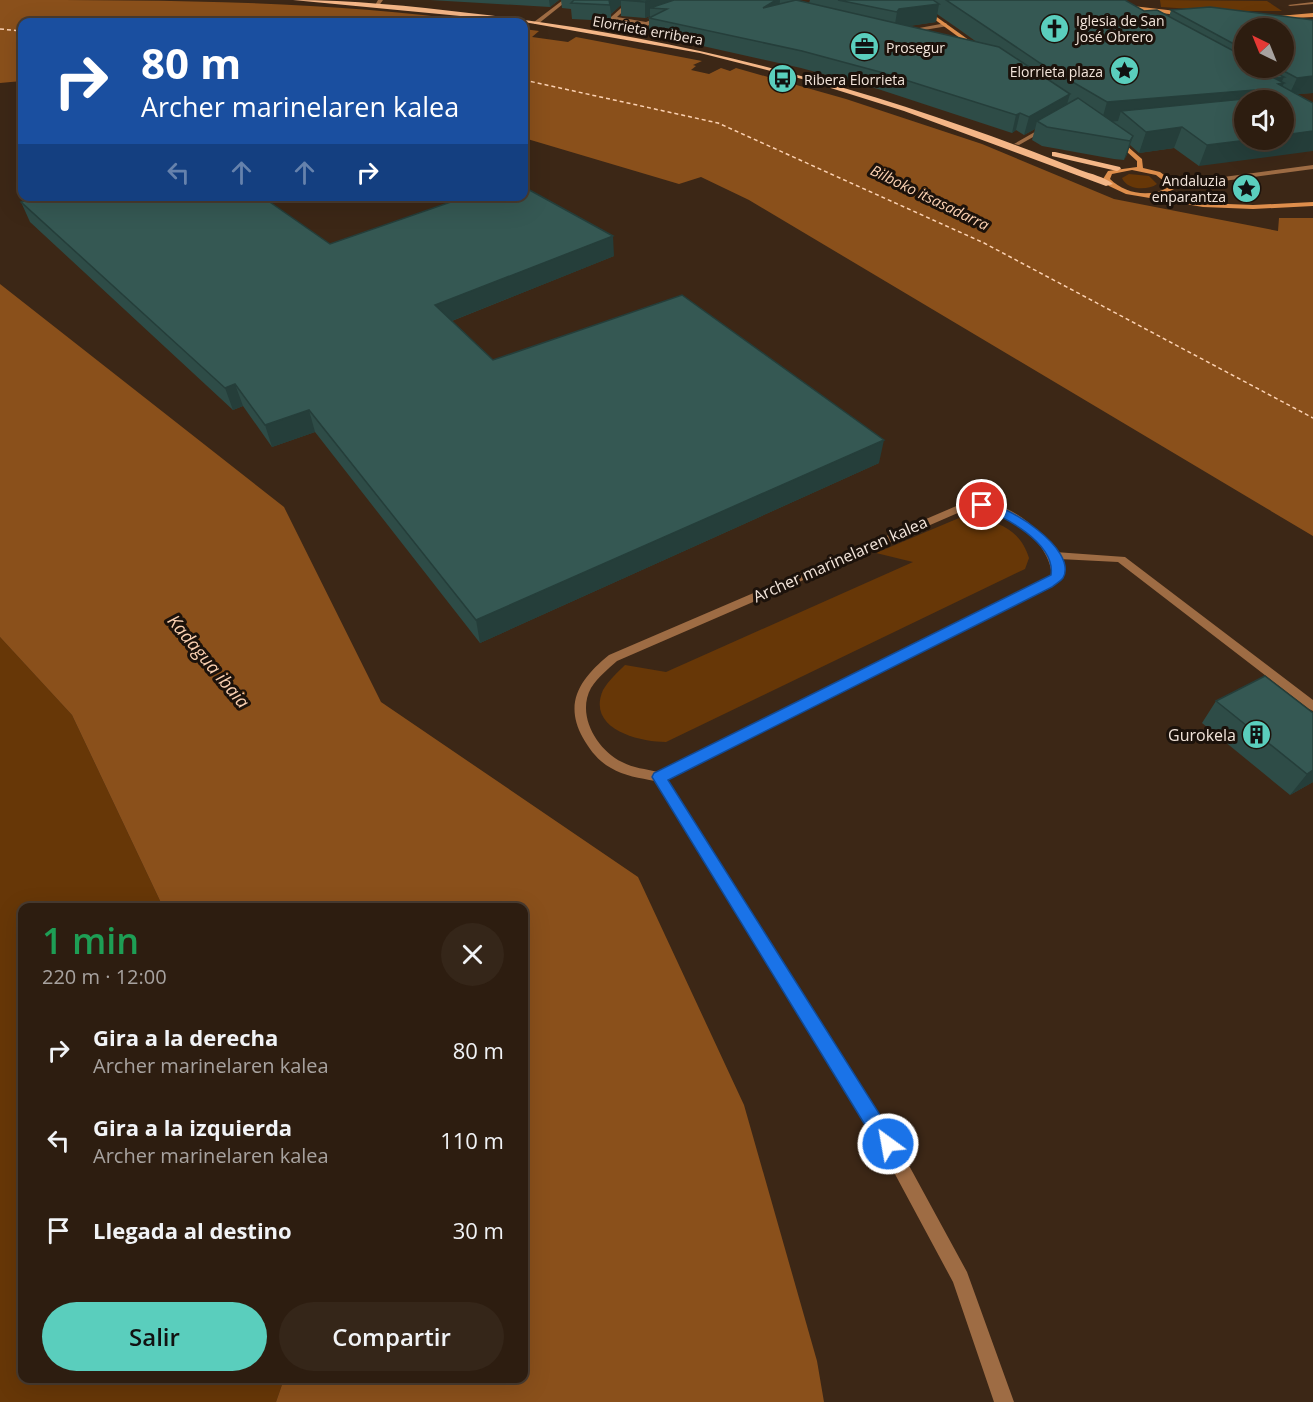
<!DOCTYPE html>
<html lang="es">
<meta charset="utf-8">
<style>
body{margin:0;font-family:"Open Sans",sans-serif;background:#352619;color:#f1f3f6;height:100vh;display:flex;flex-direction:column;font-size:22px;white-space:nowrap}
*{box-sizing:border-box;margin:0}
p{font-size:20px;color:#a7a29f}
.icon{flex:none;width:33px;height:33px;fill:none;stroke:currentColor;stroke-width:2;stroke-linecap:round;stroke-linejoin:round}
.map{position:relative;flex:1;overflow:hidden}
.details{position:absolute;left:18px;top:903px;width:510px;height:480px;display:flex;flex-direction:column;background:#2d1d10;border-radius:12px;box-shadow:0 6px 24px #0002,0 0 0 2px #483b30}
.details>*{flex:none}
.banner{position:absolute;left:18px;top:18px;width:510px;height:183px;border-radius:12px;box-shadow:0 6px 24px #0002,0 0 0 2px #483b30;background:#1a4fa0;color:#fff;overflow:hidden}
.needle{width:39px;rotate:317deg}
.controls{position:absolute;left:1234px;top:18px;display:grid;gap:12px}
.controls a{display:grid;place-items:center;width:60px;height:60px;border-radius:50%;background:#2d1d10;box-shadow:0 6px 24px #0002,0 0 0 2px #483b30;font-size:30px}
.pin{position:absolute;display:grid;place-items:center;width:51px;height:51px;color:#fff;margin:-26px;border:3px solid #fff;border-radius:50%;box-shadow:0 2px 6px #0007}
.me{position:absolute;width:66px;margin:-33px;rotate:328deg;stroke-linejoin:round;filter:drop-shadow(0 0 4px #0008)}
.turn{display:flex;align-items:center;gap:21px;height:126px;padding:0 24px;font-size:27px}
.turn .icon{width:78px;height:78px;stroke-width:2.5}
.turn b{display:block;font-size:42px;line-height:51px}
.lanes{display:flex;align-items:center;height:57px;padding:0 24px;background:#0003;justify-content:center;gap:30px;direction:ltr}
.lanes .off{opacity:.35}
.round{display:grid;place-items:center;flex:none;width:63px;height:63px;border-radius:32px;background:#352619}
.head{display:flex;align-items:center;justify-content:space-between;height:102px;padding:0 24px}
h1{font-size:36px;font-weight:600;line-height:45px;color:#1e9e55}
.cta{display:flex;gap:12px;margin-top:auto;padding:12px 24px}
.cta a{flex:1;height:69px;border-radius:36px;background:#5acebd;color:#111;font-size:24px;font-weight:600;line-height:69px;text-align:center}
.cta a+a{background:#352619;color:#f1f3f6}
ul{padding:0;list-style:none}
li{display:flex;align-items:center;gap:18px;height:90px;padding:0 24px}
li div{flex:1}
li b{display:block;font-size:22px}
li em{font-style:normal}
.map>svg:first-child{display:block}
.green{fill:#673707}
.water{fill:#8a501b}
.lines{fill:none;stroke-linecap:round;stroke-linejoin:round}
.ferry{stroke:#fbd1b2;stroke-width:1.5;stroke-dasharray:4 3;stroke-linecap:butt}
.lane{fill:#9e6c44;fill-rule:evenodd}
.street{fill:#9e6c44;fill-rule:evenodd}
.secondary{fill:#de8e4c;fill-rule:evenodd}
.primary{fill:#f4b687;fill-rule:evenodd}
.wall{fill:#2e4c47;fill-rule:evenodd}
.shaded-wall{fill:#253e3a}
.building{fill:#355853;stroke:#253e3a;stroke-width:1.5}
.route{fill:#1a73e8;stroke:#114b97;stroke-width:1.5}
.labels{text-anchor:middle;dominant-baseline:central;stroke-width:6;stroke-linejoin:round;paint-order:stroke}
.far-poi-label{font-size:14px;fill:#f3e5db;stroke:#1c120b;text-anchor:start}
.far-street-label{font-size:14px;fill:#f3e5db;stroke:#1c120b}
.far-water-label{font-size:15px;font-style:italic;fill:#fbd1b2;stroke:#1c120b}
.street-label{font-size:16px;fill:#f3e5db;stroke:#1c120b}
.poi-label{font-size:16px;fill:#f3e5db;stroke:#1c120b;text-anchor:end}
.water-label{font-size:18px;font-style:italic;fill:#fbd1b2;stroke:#1c120b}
</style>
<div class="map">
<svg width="1313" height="1402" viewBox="0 0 1313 1402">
<rect width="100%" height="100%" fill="#3c2716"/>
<path class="green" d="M1160,0L1267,1L1282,11H1222L1161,7Z
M1129,174L1149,176L1157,184C1147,191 1127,190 1122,178Z
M959,518C990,518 1019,525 1029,558L1025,569L666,742C639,742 586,729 603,690C608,681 618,672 625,665L666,672L913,562L876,553Z
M0,637L72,715L163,907L22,908V1378L284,1379L276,1402H0Z"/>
<path class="water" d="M0,0C160,0 321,0 479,22H22V81L0,83Z
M524,29L539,31L532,37L568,42L576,37L702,61L693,65L696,66L691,70L709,74L721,68L730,71L736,68L846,99L982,144L1114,199L1278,231L1279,218H1313V536L749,200L701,177L679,184L524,138Z
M0,284L284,507L381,702L638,877L744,1105L817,1361L824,1402H276L284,1379L524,1378V908L163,907L72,715L0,637Z"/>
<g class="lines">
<path class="ferry" d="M0,29L22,31
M524,80L718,123L984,243L1313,418"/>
<path class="lane" d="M378,0H383L378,7H374Z
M630,0H635L617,17L646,22L661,16L666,17L647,26L611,19V17Z
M1313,2V4L1290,6L1288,5Z"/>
<path class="street" d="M563,0H568L538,24H534V22Z
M946,23L948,26L906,33L903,31Z
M1047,125L1049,128L1019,145L1014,144Z
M1313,165V169L1216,182L1170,181L1167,179L1170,177L1216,178Z
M987,502C1015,508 1040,529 1055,552L1125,557L1313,700V711L1309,709L1118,562L1059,559L1062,577L1052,587L667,779L894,1138L967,1272L1014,1402H994L953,1282L882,1150L655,781C640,778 624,776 611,768C598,761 590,750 583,738C563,702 581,678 609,655L961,504ZM967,509C974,509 983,507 990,509C1018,518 1050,546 1052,576L1044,581L658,772C646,769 633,768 622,762C597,750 576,715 591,688C598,677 608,669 617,661Z"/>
<path class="secondary" d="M908,0H913L980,48L975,49Z
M1124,5L1185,12L1188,14L1185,16L1122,8Z
M1313,13V17L1271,19L1268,17Z
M1115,139H1119L1142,159L1143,168L1160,172L1175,183L1174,189L1160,196L1203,203L1253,205L1313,202V206L1253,209L1203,207L1126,194L1109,186L1103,179L1108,171L1137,167V161L1115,141ZM1132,170L1156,175L1169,185V187C1150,198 1125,194 1110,179L1112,174Z"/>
<path class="primary" d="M293,0C352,0 411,6 469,13C650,33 820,74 991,136C1021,147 1051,158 1080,170C1091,174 1105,177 1113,184L1106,186L904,111L802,79L700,53L524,22Z
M1055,152L1120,167L1121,169L1117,171L1052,156V152Z"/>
</g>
<path class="wall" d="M430,0H559L550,7Z
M561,0H797L809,3L810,0H1125L1144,11L1169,17L1171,10L1313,20V93L1297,94L1199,166L1174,148L1139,153L1130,145L1124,160L1114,159L1042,146L1032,140L1035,129L1024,135L1016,130L1012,133L878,89L801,68L649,34V18L650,16L645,18L621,16V5L611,14V21L572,19L571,9L562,8ZM937,14L960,30L978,43L908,26L936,22ZM1245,28L1284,68H1245Z
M21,202L330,244L614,256L452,321L493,360L879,463L480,643L315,432L272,447L243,406L233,410L30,222Z
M1216,701L1313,713V782L1290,795L1202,723Z"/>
<path class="shaded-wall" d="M549,0H559L550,7Z
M609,0H627H621V5L611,14Z
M650,0H689L650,8V16L645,18V2Z
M776,0H780L779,12L763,8Z
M939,4L936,22L897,28L894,30L897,12L899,9Z
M1313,76V93L1289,95L1297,78Z
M1284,77L1281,83H1284L1277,100L1274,78Z
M1254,90L1250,100L1121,111L1118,121L1101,123L1107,102Z
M1070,94L1065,111L1037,121L1035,129L1024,135L1029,117Z
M1020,113L1016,130L1012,133L1016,115Z
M1182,127L1174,148L1139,153L1146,132Z
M1313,131V151L1199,166L1207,145L1248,140H1284V135Z
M1133,136L1127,155L1124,160L1130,141Z
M613,236L614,256L439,326L435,305Z
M235,384L243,406L233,410L225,388Z
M309,410L315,432L272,447L265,425Z
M884,440L879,463L480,643L476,620Z
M1313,770V782L1290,795L1307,774Z"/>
<path class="building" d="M574,0H609L610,5L571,3Z
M621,0H650L645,2Z
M674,0H776L763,8L796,0L999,47L1070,94L1029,117L1020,113L1016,115L880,72L802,51L649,18L667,9L650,8Z
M838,0H933L939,4L899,9L897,12Z
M946,0H1125L1144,11L1157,10L1245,57V68H1266L1284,77L1274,78L1284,83L1278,84L1313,103V131L1284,135V100H1245V140H1248L1207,145L1182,127L1146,132L1121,111L1253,98L1254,90L1107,102L1040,63Z
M1210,7L1313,20V76L1297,78L1278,68H1284V28H1245V50L1171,10Z
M1078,98L1133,136L1130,141L1047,127L1037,121Z
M524,187L613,236L435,305L493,360L682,295L884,440L476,620L309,410L265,425L235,384L225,388L21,202L41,196H261L330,244L468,196H524Z
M1265,676L1313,713V770L1307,774L1216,701Z"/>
<path class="route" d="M982,502C1005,503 1079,549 1063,578C1060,582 1055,584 1052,587L668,780L894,1137L897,1144L894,1151L888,1153L881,1151L652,777L654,773L1051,575C1056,544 1003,514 978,508L976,505Z"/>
<defs>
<symbol id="church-disc" viewBox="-11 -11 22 22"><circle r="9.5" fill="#5acebd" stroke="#1c120b"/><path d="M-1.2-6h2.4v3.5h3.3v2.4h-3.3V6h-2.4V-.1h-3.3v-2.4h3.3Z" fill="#111"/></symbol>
<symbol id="office-disc" viewBox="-11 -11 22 22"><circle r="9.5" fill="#5acebd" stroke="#1c120b"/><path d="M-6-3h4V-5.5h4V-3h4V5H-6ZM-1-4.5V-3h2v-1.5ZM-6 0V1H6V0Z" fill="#111"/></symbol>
<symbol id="sight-disc" viewBox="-11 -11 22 22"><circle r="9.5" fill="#5acebd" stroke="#1c120b"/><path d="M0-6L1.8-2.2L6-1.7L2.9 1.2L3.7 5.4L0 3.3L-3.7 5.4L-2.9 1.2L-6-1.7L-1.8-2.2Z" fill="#111"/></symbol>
<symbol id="bus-disc" viewBox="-11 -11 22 22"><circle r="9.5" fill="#5acebd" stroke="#1c120b"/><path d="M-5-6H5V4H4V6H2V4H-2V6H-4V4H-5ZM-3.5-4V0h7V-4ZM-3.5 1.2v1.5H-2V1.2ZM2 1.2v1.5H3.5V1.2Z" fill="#111"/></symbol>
<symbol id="building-disc" viewBox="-11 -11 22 22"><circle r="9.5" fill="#5acebd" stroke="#1c120b"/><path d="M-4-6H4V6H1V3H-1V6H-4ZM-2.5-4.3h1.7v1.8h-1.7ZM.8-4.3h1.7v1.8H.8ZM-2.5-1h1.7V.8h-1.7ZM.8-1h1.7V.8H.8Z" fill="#111"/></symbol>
</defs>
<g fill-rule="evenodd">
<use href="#church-disc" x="1038" y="12" width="33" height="33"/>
<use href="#office-disc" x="848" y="30" width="33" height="33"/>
<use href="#sight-disc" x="1108" y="54" width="33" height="33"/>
<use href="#bus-disc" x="766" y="62" width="33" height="33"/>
<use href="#sight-disc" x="1230" y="172" width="33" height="33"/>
<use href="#building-disc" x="1240" y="718" width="33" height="33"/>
</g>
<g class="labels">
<g class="far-poi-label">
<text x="1076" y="20">Iglesia de San<tspan x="1076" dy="16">José Obrero</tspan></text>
<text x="886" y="47">Prosegur</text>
<text x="1103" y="71" text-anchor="end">Elorrieta plaza</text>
<text x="804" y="79">Ribera Elorrieta</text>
<text x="1226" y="180" text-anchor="end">Andaluzia<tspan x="1226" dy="16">enparantza</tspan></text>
</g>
<g class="far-street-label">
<text transform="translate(648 30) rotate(10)">Elorrieta erribera</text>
</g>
<g class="far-water-label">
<text transform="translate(930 197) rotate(26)">Bilboko itsasadarra</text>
</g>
<g class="street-label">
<text transform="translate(840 559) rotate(-24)">Archer marinelaren kalea</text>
</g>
<g class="poi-label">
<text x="1236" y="735">Gurokela</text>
</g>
<g class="water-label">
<text transform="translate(209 661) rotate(50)">Kadagua ibaia</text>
</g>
</g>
</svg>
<div class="controls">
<a><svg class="needle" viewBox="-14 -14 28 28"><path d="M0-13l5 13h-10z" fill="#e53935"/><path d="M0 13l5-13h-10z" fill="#a7a29f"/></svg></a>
<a><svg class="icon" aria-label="sound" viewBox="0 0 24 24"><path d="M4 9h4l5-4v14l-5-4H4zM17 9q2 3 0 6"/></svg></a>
</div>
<div class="pin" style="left:982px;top:505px;background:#d93025"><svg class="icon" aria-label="arrive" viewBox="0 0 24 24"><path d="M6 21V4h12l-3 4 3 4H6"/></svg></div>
<svg class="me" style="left:888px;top:1144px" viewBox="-20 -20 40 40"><circle r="17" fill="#1a73e8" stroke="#fff" stroke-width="3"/><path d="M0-11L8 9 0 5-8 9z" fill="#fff"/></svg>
<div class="banner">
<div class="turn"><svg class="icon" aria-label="right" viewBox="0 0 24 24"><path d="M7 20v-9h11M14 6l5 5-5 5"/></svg><div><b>80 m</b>Archer marinelaren kalea</div></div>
<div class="lanes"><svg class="icon off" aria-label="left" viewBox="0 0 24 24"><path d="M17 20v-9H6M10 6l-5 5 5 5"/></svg><svg class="icon off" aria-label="ahead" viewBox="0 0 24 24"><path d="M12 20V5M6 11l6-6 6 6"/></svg><svg class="icon off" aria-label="ahead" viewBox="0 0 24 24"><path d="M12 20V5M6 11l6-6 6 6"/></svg><svg class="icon" aria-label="right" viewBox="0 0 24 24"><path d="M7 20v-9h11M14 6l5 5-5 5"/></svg></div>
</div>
<section class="details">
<div class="head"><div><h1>1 min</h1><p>220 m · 12:00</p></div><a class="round"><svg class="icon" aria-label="close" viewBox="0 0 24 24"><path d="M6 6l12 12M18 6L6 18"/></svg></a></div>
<ul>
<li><svg class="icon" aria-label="right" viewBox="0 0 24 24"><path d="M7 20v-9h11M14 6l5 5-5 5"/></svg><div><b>Gira a la derecha</b><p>Archer marinelaren kalea</p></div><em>80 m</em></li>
<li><svg class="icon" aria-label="left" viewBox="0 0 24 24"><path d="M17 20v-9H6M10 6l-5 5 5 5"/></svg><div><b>Gira a la izquierda</b><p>Archer marinelaren kalea</p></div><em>110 m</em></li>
<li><svg class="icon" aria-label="arrive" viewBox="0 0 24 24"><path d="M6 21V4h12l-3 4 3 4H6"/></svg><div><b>Llegada al destino</b></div><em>30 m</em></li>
</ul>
<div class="cta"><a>Salir</a><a>Compartir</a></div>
</section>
</div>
